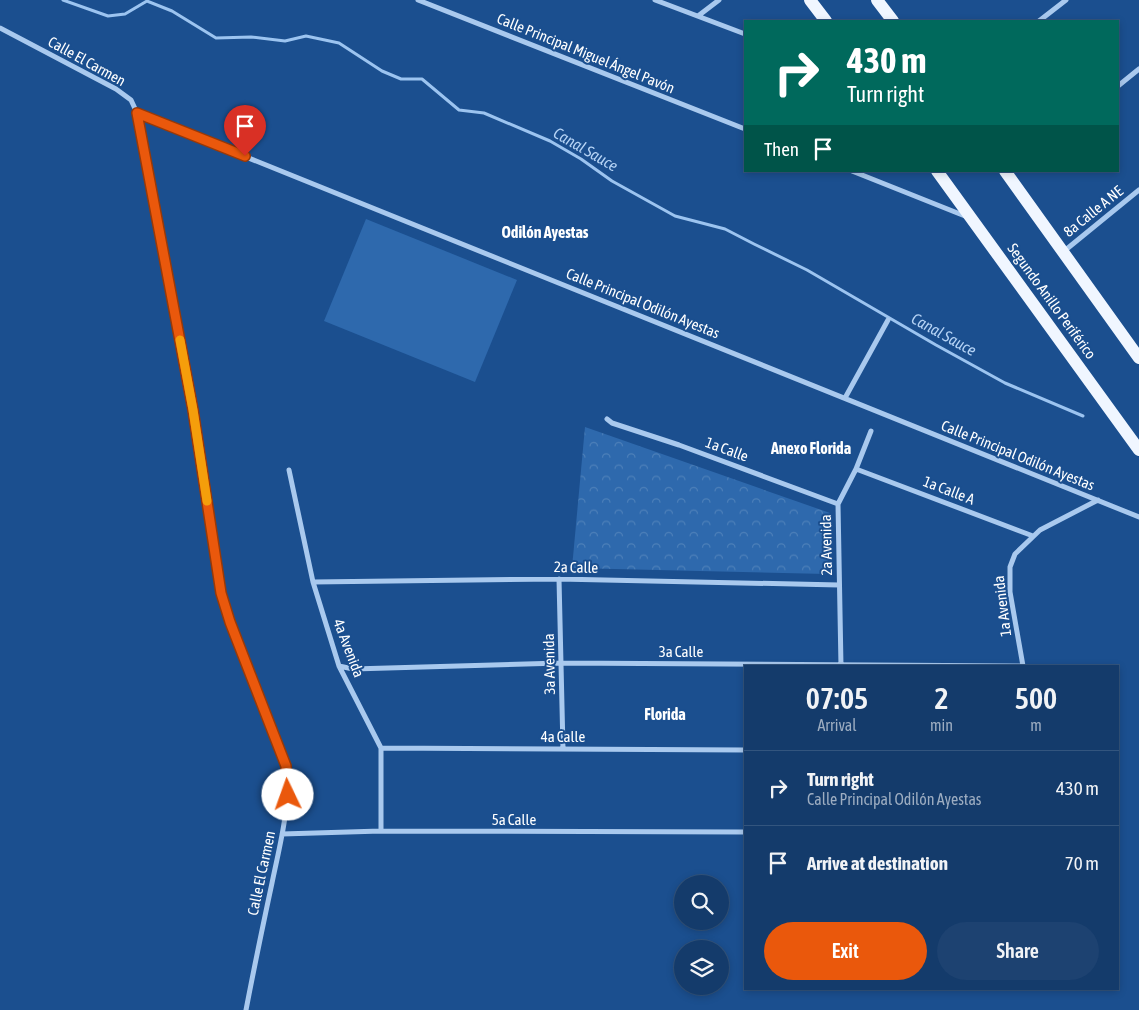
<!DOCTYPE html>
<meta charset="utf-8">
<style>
body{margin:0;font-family:"Asap Condensed",sans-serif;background:#1d4271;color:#f1f3f6;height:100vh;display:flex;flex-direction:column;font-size:19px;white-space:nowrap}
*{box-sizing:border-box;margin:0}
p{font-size:16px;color:#9dadc1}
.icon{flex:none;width:28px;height:28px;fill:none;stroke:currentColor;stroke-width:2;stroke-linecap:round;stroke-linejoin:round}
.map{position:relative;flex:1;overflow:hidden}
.drawer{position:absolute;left:744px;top:665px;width:375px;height:325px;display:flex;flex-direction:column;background:#143b6b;border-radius:0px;box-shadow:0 2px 8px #0003,0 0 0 1px #33557e}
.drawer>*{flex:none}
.hud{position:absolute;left:744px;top:20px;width:375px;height:152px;border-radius:0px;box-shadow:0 2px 8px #0003,0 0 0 1px #33557e;background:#00695c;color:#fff;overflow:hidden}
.buttons{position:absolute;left:674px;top:875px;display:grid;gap:10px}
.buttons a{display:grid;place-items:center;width:55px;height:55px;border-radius:50%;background:#143b6b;box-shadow:0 2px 8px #0003,0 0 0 1px #33557e;font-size:25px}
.pin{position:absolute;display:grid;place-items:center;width:42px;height:42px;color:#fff;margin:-51px -21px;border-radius:50% 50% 50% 0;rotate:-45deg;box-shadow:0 0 5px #0007}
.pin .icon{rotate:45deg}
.me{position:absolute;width:55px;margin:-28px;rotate:357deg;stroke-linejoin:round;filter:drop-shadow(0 0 4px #0008)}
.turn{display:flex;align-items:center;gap:18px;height:105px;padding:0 20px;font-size:22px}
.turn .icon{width:65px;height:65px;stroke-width:2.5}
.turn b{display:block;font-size:35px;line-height:42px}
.then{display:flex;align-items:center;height:48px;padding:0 20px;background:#0003;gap:10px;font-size:19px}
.eta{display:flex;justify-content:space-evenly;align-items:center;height:85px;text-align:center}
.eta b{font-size:30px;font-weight:600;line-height:35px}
.action{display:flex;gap:10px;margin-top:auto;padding:10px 20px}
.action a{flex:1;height:58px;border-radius:30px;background:#ea580c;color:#fff;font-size:20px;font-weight:600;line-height:58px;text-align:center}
.action a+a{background:#1d4271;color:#f1f3f6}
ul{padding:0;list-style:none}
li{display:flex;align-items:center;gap:15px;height:75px;padding:0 20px;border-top:1px solid #33557e}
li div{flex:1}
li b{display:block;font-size:19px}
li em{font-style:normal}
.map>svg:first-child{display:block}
.green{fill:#2e69ad}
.park{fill:url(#park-crowns)}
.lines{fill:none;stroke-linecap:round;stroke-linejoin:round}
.stream{stroke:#9cc4f0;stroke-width:3}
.street{stroke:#a9c9ee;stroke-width:5}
.primary{stroke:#f0f6ff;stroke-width:12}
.route-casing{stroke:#983908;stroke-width:12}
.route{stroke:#ea580c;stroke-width:9}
.slow{stroke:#f59e0b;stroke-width:9}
.labels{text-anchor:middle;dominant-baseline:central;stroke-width:4;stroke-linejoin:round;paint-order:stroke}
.street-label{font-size:15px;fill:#fff;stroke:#1b4f8f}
.water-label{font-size:16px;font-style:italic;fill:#b5d3f5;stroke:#1b4f8f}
.neighbourhood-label{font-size:16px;font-weight:bold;fill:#fff;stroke:#1b4f8f}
</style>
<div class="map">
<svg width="1139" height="1010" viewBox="0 0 1139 1010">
<defs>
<pattern id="park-crowns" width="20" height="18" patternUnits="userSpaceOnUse" patternTransform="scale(1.25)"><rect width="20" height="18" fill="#2e69ad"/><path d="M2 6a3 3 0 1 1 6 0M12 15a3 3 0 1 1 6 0" fill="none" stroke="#4d80b9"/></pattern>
</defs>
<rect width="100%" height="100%" fill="#1b4f8f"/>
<path class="green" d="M366,219L517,280L475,382L324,321Z"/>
<path class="park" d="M585,427L830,513L827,574L572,568Z"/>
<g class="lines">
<path class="stream" d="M63,0L108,16L125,14L147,1L172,11L216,38L251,37L285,41L306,36L339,43L382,71L401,79H422L459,110L484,113L550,141L581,159L612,181L675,216L725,229L754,244L807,270L936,345L1005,383L1083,416"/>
<path class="street" d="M418,0L745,129
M655,0L745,34
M698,16L719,0
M1039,21L1066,0
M0,28L116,89L131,100L137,113L193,410L221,593L230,622L286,766C291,805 280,844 272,883C263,925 254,968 246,1010
M1118,86L1139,69
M137,113L1139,517
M852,171L965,216
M1063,252L1139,190
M845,398L888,320
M607,419L612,423L679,445L838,504
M856,469L1033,536
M289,470L313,582L339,666L381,748V831
M559,579L563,749
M313,582L559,579L839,585
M339,666L353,669L561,663L1023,666
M841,666L838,504L856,469L871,431
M1023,666L1010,592V567L1015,554L1040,530L1098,500
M381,748L745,750
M282,834L381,831L745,832"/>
<path class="primary" d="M810,0L826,21
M877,0L893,21
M937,171L1139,450
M1005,171L1139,358"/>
</g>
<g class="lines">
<defs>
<path id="route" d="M245,156L137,113L193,410L221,593L230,622L286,766L288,795"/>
</defs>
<use href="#route" class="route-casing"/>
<use href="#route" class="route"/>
<path class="slow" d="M180,340L193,410L207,501"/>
</g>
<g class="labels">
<g class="street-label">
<text transform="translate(586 53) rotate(22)">Calle Principal Miguel Ángel Pavón</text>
<text transform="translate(87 61) rotate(29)">Calle El Carmen</text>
<text transform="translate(1093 211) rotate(-39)">8a Calle A NE</text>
<text transform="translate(1052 301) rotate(54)">Segundo Anillo Periférico</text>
<text transform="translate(643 303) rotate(22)">Calle Principal Odilón Ayestas</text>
<text transform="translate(727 449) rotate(20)">1a Calle</text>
<text transform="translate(1018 455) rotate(22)">Calle Principal Odilón Ayestas</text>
<text transform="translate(949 490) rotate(21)">1a Calle A</text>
<text transform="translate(826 545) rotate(-91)">2a Avenida</text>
<text transform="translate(576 567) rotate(1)">2a Calle</text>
<text transform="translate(1002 606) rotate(-97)">1a Avenida</text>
<text transform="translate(349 648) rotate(69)">4a Avenida</text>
<text x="681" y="651">3a Calle</text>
<text transform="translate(549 664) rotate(-91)">3a Avenida</text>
<text x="563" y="736">4a Calle</text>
<text x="514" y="819">5a Calle</text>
<text transform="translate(261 873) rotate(-78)">Calle El Carmen</text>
</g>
<g class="water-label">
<text transform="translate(586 149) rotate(30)">Canal Sauce</text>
<text transform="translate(944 334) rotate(29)">Canal Sauce</text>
</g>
<g class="neighbourhood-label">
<text x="545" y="232">Odilón Ayestas</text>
<text x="811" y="448">Anexo Florida</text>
<text x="665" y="714">Florida</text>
</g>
</g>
</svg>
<div class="buttons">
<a><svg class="icon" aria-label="search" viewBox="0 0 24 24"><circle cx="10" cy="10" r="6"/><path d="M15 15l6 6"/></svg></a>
<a><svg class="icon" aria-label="layers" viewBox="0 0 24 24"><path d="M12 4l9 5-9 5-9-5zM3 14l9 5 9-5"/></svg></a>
</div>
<div class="pin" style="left:245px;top:156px;background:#d93025"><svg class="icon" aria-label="arrive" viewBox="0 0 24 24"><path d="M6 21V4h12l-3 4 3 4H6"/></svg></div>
<svg class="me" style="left:288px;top:795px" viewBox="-20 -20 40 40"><circle r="19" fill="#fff"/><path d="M0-13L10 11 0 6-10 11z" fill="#ea580c"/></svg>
<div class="hud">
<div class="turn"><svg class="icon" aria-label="right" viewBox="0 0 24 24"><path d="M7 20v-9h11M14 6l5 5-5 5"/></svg><div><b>430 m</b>Turn right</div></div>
<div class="then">Then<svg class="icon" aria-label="arrive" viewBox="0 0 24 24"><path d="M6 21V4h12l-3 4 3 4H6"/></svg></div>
</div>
<section class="drawer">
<div class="eta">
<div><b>07:05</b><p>Arrival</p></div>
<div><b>2</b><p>min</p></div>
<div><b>500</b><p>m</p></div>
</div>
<ul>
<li><svg class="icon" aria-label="right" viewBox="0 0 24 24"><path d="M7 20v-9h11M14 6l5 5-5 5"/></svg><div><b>Turn right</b><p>Calle Principal Odilón Ayestas</p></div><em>430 m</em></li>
<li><svg class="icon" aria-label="arrive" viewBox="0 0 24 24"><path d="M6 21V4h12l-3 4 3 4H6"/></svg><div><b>Arrive at destination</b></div><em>70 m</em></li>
</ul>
<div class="action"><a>Exit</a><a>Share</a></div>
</section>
</div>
